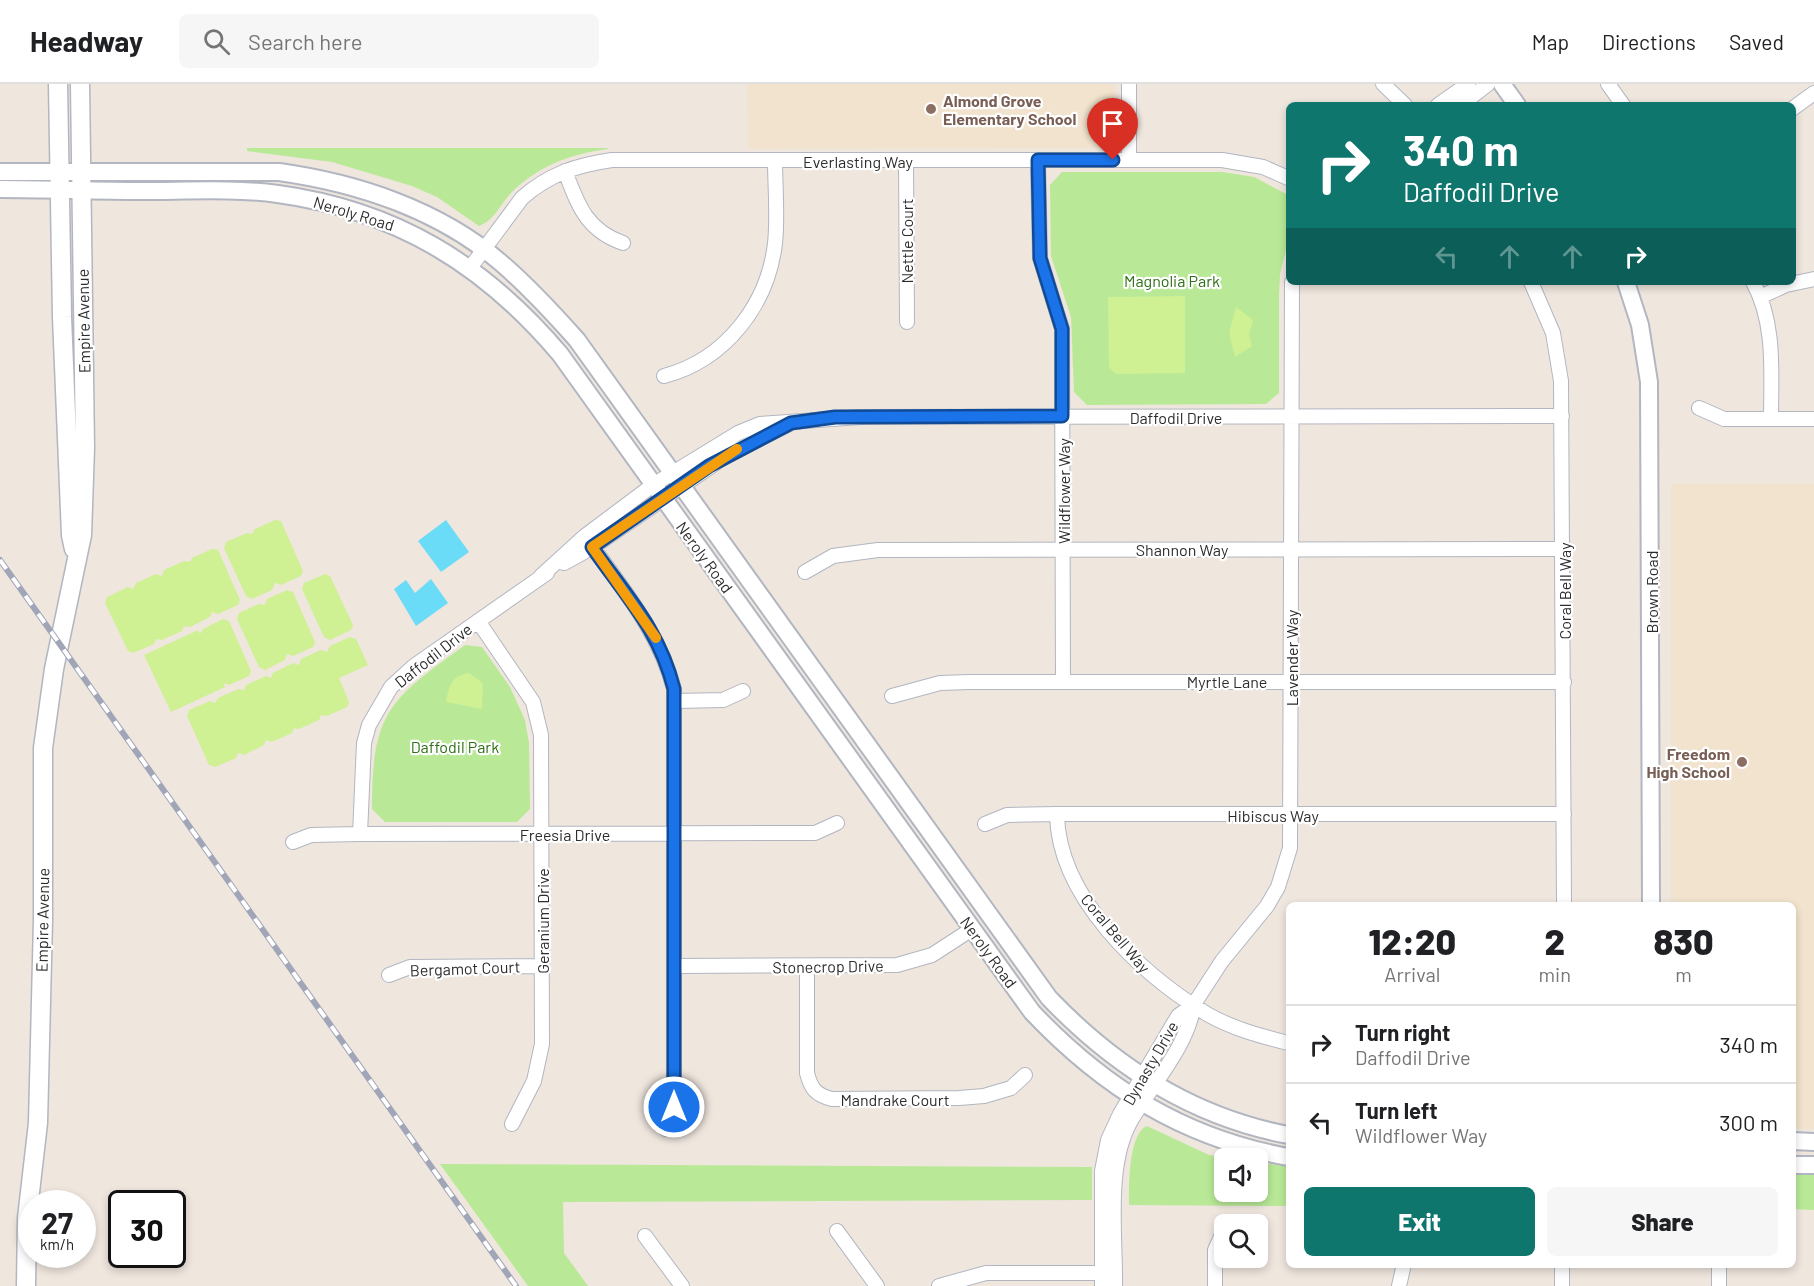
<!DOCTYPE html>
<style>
body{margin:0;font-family:Barlow,sans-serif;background:#f6f6f6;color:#202124;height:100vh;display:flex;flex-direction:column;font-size:22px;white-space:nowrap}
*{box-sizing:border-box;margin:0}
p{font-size:20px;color:#757577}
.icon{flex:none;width:33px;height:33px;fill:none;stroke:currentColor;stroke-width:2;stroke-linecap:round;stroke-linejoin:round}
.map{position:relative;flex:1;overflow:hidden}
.sheet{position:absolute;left:1286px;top:818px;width:510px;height:366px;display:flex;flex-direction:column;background:#fff;border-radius:9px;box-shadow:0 3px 9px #0003}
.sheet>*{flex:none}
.guide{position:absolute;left:1286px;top:18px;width:510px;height:183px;border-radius:9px;box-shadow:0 3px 9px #0003;background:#0f766e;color:#fff;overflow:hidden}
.tools{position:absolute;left:1214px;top:1064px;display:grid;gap:12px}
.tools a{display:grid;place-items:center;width:54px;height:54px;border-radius:9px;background:#fff;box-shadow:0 3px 9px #0003;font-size:30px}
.speed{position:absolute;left:18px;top:1106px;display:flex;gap:12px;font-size:30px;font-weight:700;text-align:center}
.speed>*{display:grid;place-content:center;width:78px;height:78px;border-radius:50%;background:#fff;box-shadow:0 3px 9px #0003;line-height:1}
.speed small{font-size:15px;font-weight:400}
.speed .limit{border:3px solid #111;border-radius:9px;background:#fff;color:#111}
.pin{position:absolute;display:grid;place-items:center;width:51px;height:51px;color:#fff;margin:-62px -26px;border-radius:50% 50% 50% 0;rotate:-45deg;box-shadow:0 0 6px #0007}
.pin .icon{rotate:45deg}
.me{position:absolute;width:66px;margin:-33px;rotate:0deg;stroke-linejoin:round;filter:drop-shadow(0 0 4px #0008)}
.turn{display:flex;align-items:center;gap:21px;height:126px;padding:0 18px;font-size:27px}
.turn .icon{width:78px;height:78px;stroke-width:2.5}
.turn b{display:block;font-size:42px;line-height:51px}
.lanes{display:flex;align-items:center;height:57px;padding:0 18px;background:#0003;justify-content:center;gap:30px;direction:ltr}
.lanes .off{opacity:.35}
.eta{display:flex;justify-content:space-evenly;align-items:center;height:102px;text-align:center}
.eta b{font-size:36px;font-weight:800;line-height:42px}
.button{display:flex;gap:12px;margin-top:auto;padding:12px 18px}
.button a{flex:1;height:69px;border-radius:9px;background:#0f766e;color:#fff;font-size:24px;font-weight:800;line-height:69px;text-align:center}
.button a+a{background:#f6f6f6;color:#202124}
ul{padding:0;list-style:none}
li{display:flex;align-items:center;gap:18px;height:78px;padding:0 18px;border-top:2px solid #e0e0e0}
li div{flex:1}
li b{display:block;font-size:22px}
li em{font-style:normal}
header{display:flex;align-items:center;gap:36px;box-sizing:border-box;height:84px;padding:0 30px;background:#fff;border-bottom:2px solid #e0e0e0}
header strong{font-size:28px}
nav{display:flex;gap:33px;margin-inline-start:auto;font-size:21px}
.search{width:420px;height:54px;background:#f6f6f6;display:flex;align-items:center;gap:15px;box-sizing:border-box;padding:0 21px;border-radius:9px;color:#757577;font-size:22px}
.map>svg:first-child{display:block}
.education{fill:#f1e3cd}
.green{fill:#b9e997}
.pitch{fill:#cff093}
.water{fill:#6bdcf7}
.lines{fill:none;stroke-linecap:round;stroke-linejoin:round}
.minor-casing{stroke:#b2b6c1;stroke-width:16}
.tertiary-casing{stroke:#b2b6c1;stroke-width:20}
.secondary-casing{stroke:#b2b6c1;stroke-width:21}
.minor{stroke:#fff;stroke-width:14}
.tertiary{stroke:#fff;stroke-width:16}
.secondary{stroke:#fff;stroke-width:18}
.rail-casing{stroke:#a0a5b8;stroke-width:6}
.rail{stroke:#fff;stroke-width:4;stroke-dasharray:11;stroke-linecap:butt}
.route-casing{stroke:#114b97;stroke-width:15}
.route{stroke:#1a73e8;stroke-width:10}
.slow{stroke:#f59e0b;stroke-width:10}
.education-dot{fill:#8d6e63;stroke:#fff;stroke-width:2}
.labels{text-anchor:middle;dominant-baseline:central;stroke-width:4.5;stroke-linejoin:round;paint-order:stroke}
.education-label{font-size:16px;font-weight:bold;fill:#785e54;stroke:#fff;text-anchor:start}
.street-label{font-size:16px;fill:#2d2d2d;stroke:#fff}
.park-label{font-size:16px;fill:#2f7016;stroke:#fff}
</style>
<header>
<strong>Headway</strong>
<div class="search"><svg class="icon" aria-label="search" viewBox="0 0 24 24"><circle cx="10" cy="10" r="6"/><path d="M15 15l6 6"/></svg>Search here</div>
<nav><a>Map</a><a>Directions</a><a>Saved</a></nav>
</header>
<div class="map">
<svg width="1814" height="1202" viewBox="0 0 1814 1202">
<rect width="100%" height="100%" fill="#efe6de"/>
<path class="education" d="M747,0H1115L1116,51L1103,64L748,65Z
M1671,400H1814V1045H1793L1792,820H1671Z"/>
<path class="green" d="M247,64H607L608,65C570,70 538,82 511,109C500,121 494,137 479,142L437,113L412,102L332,78L247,67Z
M1062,88H1223L1254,93L1288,111V158L1280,190L1279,213V309L1266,320L1087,321L1074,308L1071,233L1051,172L1050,101Z
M465,561L482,563L510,603L525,636L529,659L530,725L517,738H385L372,725C372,628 389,616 465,561Z
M1147,1042L1209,1071L1231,1074H1224V1107H1257V1078L1288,1083V1122L1129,1121C1129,1103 1128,1050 1147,1042Z
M440,1080L1092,1083V1116L563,1118L564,1169L588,1202H528Z
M1793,1090L1814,1091V1126L1793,1125Z"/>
<path class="pitch" d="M1185,212V289L1116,290L1109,283L1108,213Z
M1236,223L1253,236L1249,251L1252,262L1235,273L1229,249Z
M275,436L281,437L303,487L301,492L281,501L275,499L272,506L252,515L246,512L224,464L226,458L247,449L252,450L255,445Z
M212,465L218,466L240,516L238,521L218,530L212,528L210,533L190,543L184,542L182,547L162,556L156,555L154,560L133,569L128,567L105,519L107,513L128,503L133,505L136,499L156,490L162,492L164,486L184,477L190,478L192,474Z
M325,490L330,492L353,541L351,546L330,556L324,553L302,505L304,499Z
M287,506L293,508L315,558L313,563L293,572L287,570L285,576L265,586L259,583L237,535L239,529L259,520L265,521L267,515Z
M223,535L229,537L251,587L249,592L229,601L223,599L225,603L171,628L144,571L198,546L200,550L203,545Z
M350,553L356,555L368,581L339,594L349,618L347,623L327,632L321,631L319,636L299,645L294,644L292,649L272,658L266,656L264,661L244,671L238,669L236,674L215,683L209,681L187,632L189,626L210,617L215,619L218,614L238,605L244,606L246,601L266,592L271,594L273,589L293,579L299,581L301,575L321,566L327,568L330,562Z
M469,589L483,599L482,625L446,618C449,603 451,591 469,589Z"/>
<path class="water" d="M446,436L469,468L441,488L418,457Z
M431,495L448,519L416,542L394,505L406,496L415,509Z"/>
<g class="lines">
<defs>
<path id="minor" d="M1129,0V76
M1383,0L1405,21
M1608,0L1623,21
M1438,21L1468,0
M1461,21L1488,0
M1792,25L1814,9
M1038,76L1040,174L1062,245L1063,598
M906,77L907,238
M565,87C578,121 586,146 623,159
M470,184L522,114C549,90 577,81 612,76H1222L1263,83L1288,94
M1531,198L1553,249L1561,297L1564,820
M1753,198C1776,240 1771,289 1771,335
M1760,213L1786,201L1814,195
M664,292C725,276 768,221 775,159C778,132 775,103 775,76
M1699,324L1724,335H1814
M587,455C621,503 659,547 674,605V1023L666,1045
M564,479L593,463L729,370L789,340
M805,488L833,472L878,466L1564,465
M541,492L585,452L653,401L738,349L760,340L860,333L1562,332
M478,537L533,618L541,651L542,960L534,997L512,1040
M892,612L940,599L969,598H1564
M675,617L723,616L743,607
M1057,730C1058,813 1141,890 1207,930C1233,945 1261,952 1288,959
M985,740L1007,731L1057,730H1564
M360,750L364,659L369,641L391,603L414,582L547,489
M293,758L311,751L360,750L815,749L837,739
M675,882L897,881L932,871L972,845
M807,883V989C811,1005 816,1011 832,1015L959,1014L984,1012L1011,1004L1025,991
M389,891L410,883L541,882
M837,1147L877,1202
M645,1152L682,1202
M939,1202L986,1189H1110
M1102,1202V1087L1108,1056L1120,1030L1178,932L1194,920L1222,877L1267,822L1278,803L1290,764L1292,198
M1115,1202C1116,1151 1105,1080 1132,1035C1153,999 1188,962 1194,920
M1215,1202V1166L1224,1146
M1399,1202L1404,1180
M1562,1202V1180
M1719,1202V1180"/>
<path id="tertiary" d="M1502,0L1517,21
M0,88H279C358,99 439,126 500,178C528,202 553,229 577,256L1049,914C1115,983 1193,1033 1288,1051
M0,105C47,105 94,107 141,107C186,107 234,104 278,110C395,126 484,180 560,270L1032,928C1104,1004 1184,1054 1288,1073
M1626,198L1640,241L1649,298L1651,820
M1792,1057L1814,1058
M1792,1081H1814"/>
<path id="secondary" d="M58,0L62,233L71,451L74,465
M26,1202L27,1134L38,1039L43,836V664L54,585L82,451L85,364L80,0"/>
</defs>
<use href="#minor" class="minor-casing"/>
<use href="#tertiary" class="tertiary-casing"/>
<use href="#secondary" class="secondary-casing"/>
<use href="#minor" class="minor"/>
<use href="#tertiary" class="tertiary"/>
<use href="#secondary" class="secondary"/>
<defs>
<path id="rail" d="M0,476L516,1202"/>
</defs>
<use href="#rail" class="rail-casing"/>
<use href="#rail" class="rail"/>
</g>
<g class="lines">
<defs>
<path id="route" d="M674,1023V605C659,545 626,512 592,463L709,382L791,339L835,333L1062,332V245L1040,174L1038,76H1113"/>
</defs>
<use href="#route" class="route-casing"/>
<use href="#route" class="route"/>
<path class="slow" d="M656,554L592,463L737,365"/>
</g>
<g class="education-dot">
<circle cx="931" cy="25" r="6"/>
<circle cx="1742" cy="678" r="6"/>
</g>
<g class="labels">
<g class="education-label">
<text x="943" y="16">Almond Grove<tspan x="943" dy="18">Elementary School</tspan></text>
<text x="1730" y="669" text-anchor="end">Freedom<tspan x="1730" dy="18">High School</tspan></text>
</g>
<g class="street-label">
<text x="858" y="77">Everlasting Way</text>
<text transform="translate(354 129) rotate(17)">Neroly Road</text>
<text transform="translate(906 157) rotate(-90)">Nettle Court</text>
<text transform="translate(83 237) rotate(-91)">Empire Avenue</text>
<text x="1176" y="333">Daffodil Drive</text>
<text transform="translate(1063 407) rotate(-90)">Wildflower Way</text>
<text x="1182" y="465">Shannon Way</text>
<text transform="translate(705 473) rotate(54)">Neroly Road</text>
<text transform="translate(1564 507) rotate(-90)">Coral Bell Way</text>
<text transform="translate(1651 508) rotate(-90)">Brown Road</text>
<text transform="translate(433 571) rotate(-38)">Daffodil Drive</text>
<text transform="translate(1291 574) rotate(-90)">Lavender Way</text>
<text x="1227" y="597">Myrtle Lane</text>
<text x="1273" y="731">Hibiscus Way</text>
<text x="565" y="750">Freesia Drive</text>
<text transform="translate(42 836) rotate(-89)">Empire Avenue</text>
<text transform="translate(542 837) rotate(-90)">Geranium Drive</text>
<text transform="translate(1116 849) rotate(50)">Coral Bell Way</text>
<text transform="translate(989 868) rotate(54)">Neroly Road</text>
<text transform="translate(828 882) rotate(-1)">Stonecrop Drive</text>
<text transform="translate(465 884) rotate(-2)">Bergamot Court</text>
<text transform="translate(1150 979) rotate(-60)">Dynasty Drive</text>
<text x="895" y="1015">Mandrake Court</text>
</g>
<g class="park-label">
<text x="1172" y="196">Magnolia Park</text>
<text x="455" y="662">Daffodil Park</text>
</g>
</g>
</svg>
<div class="tools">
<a><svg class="icon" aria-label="sound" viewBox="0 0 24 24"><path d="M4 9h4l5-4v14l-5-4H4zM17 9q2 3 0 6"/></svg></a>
<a><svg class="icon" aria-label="search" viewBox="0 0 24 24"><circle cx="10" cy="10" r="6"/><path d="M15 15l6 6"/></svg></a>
</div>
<div class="speed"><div>27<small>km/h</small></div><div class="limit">30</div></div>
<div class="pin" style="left:1113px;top:76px;background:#d93025"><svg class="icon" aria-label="arrive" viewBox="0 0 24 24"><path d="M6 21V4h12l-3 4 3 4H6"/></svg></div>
<svg class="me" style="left:674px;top:1023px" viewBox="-20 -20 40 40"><circle r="17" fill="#1a73e8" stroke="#fff" stroke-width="3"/><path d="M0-11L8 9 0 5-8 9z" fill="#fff"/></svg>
<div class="guide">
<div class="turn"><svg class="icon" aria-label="right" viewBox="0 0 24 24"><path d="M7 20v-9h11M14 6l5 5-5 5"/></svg><div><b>340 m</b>Daffodil Drive</div></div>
<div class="lanes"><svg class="icon off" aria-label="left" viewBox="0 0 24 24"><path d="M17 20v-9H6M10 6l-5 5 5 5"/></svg><svg class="icon off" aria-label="ahead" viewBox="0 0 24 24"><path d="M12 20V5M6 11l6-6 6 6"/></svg><svg class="icon off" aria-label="ahead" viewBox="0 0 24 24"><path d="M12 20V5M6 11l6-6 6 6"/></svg><svg class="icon" aria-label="right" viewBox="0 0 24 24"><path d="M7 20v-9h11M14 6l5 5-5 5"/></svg></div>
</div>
<section class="sheet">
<div class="eta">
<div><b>12:20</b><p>Arrival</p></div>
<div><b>2</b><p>min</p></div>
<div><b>830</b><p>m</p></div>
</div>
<ul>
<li><svg class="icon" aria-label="right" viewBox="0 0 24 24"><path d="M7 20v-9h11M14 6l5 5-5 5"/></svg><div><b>Turn right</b><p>Daffodil Drive</p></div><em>340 m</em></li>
<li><svg class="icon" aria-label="left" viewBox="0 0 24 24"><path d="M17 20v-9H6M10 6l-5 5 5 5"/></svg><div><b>Turn left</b><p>Wildflower Way</p></div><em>300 m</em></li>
</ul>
<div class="button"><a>Exit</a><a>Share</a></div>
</section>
</div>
